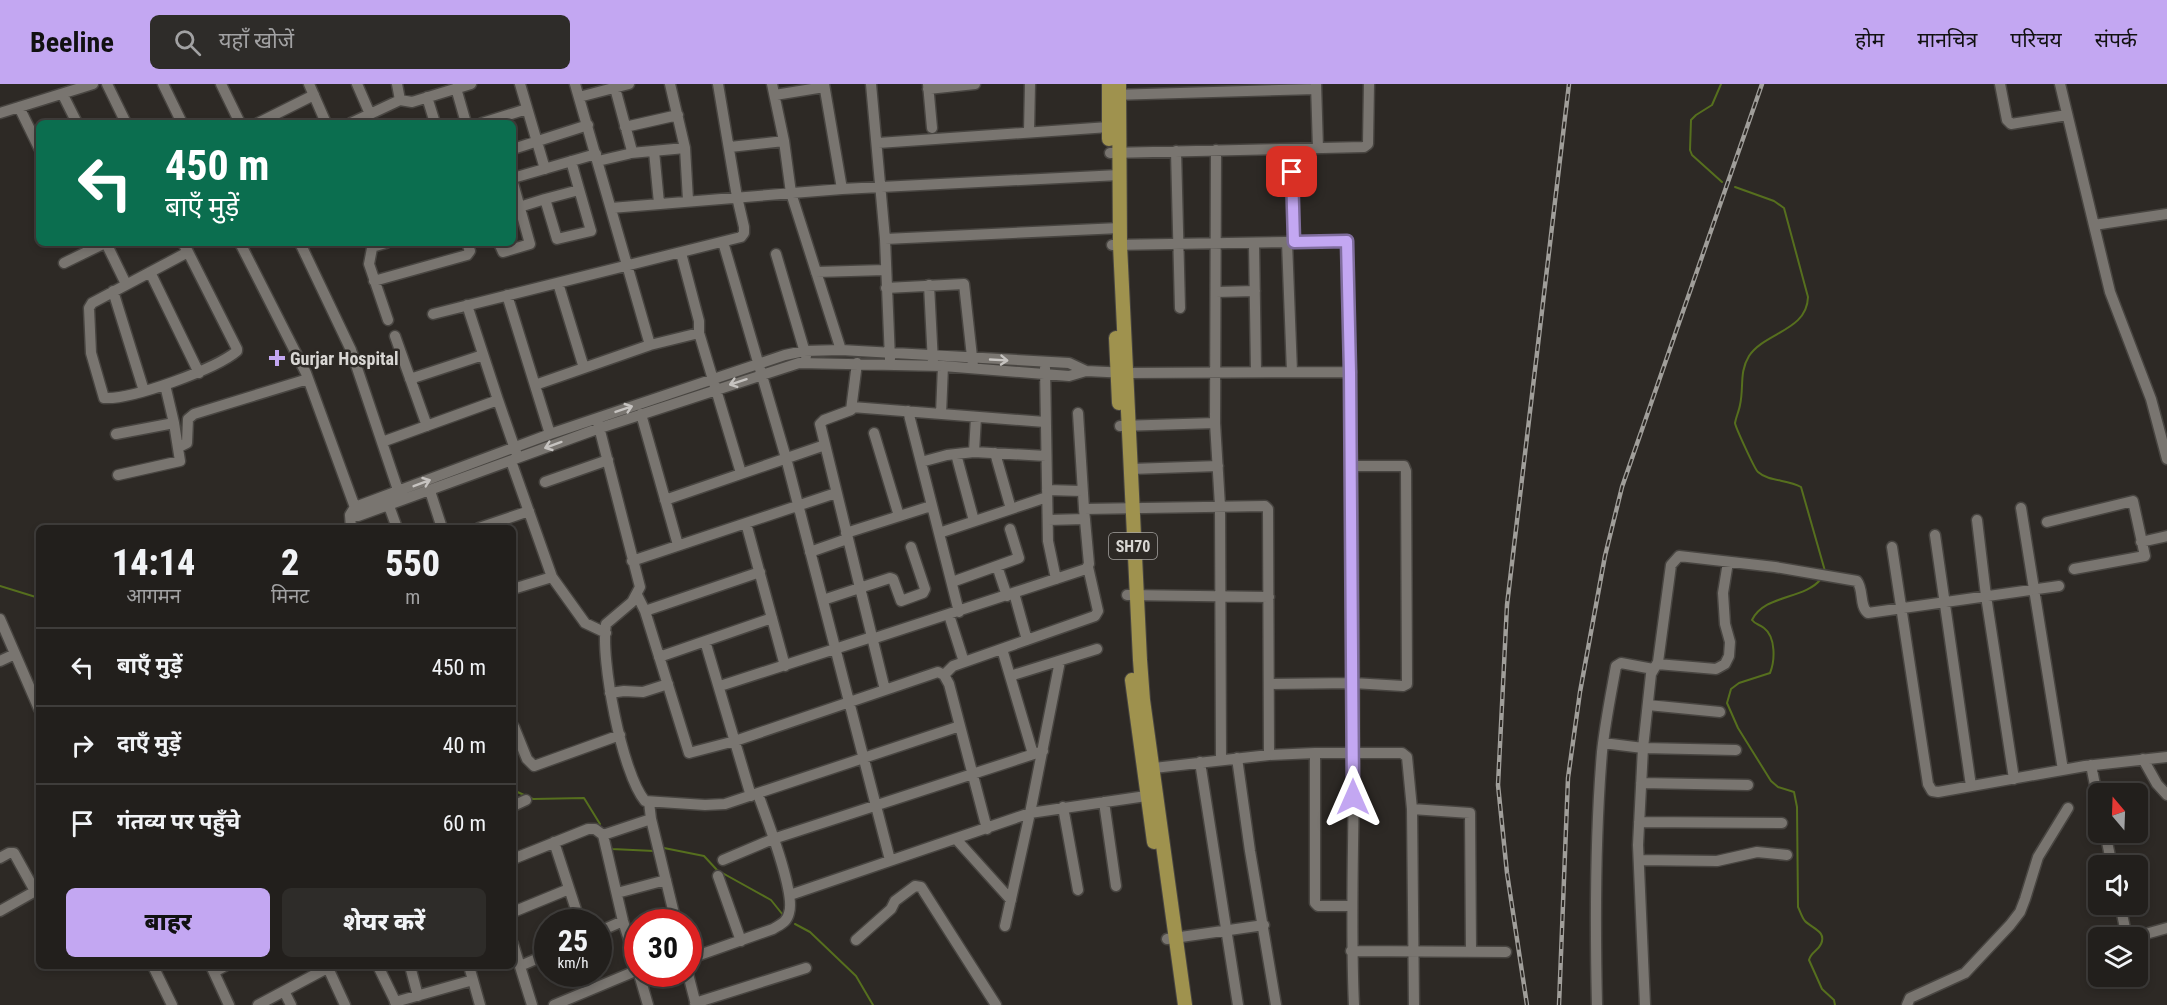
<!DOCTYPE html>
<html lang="hi">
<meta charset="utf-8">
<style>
body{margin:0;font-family:"Roboto Condensed","Noto Sans Devanagari",sans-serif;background:#2e2c29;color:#f1f3f6;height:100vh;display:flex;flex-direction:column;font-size:22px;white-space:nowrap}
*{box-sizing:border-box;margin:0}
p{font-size:20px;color:#a2a2a3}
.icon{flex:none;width:33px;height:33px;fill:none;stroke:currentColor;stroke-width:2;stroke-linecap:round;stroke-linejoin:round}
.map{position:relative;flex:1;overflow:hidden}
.drawer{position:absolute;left:36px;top:441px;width:480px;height:444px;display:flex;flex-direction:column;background:#221f1c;border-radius:9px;box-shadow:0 3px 9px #0003,0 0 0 2px #3f3d3b}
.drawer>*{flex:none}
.hud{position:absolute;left:36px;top:36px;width:480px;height:126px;border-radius:9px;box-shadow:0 3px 9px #0003,0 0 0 2px #3f3d3b;background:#0b6e4f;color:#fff;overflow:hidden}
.needle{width:39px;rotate:341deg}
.tools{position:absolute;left:2088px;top:699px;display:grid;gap:12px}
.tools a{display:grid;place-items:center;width:60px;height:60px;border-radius:9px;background:#221f1c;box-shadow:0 3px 9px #0003,0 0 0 2px #3f3d3b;font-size:30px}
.speed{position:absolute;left:534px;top:825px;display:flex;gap:12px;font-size:30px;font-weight:700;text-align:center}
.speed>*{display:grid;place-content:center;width:78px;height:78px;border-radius:50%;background:#221f1c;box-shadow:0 3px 9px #0003,0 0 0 2px #3f3d3b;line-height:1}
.speed small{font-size:15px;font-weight:400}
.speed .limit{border:9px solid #d22;background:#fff;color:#111}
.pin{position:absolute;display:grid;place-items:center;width:51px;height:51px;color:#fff;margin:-26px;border-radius:12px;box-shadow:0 3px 9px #0006}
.me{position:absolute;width:66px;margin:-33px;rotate:0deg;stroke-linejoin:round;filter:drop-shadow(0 0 4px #0008)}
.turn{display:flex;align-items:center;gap:21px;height:126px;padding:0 30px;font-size:27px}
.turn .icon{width:78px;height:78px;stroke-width:2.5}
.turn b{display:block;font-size:42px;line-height:51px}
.eta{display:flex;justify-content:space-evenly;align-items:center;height:102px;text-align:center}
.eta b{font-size:36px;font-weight:800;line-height:42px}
.action{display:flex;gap:12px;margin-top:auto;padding:12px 30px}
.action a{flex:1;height:69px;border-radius:9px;background:#c3a7f2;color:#111;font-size:24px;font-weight:800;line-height:69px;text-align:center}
.action a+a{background:#2e2c29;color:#f1f3f6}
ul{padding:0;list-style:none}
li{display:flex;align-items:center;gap:18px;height:78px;padding:0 30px;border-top:2px solid #3f3d3b}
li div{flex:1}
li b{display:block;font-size:22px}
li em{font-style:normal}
header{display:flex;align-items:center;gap:36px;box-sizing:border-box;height:84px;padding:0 30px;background:#c3a7f2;color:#111}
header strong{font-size:28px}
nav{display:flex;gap:33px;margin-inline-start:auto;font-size:21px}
.search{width:420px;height:54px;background:#2e2c29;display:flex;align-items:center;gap:15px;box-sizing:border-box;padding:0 21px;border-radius:9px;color:#a2a2a3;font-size:22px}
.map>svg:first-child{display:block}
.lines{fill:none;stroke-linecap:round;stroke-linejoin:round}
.stream{stroke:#566f1e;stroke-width:2}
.minor-casing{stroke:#484541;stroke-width:13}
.major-casing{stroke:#484541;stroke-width:16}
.minor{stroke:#797570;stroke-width:10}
.major{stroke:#9f924e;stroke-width:14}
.rail-casing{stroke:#a09e9a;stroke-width:4.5}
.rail{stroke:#2d2925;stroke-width:2;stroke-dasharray:7;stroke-linecap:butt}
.oneway{stroke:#c6c3c0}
.route-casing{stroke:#7f6d9d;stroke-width:15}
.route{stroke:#c3a7f2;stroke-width:10}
.poi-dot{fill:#c3a7f2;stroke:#2d2925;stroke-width:2}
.labels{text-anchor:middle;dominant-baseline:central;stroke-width:5;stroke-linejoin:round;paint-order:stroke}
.shield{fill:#2d2925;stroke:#a5a3a0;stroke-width:1.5}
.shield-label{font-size:16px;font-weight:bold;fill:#d9d7d4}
.poi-label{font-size:18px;font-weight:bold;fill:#d9d7d4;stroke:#2d2925;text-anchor:start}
</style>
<header>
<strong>Beeline</strong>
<div class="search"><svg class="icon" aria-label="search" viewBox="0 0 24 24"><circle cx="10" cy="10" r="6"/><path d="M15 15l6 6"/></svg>यहाँ खोजें</div>
<nav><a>होम</a><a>मानचित्र</a><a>परिचय</a><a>संपर्क</a></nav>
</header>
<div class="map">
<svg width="2167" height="921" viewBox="0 0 2167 921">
<rect width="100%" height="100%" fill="#2d2925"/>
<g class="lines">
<path class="stream" d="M1721,0L1712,21L1696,31L1691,36L1690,66L1692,71L1722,98
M1735,103L1774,117L1784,124L1808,213C1807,247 1765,248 1749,272C1739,288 1744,304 1740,321C1739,327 1736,333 1735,339C1735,342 1755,386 1758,388C1769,398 1788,395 1801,403L1825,487
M1821,495C1804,516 1765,510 1752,536C1756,541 1759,540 1764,544C1776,553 1775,577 1770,589L1739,599L1731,605L1727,619L1738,644L1771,697L1778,703L1794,708L1797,723L1798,823C1800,827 1802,834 1805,837C1811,844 1827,847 1821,860C1818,867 1811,868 1809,876L1822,905L1834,916L1835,921
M0,502L39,514
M513,706L533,715L584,714L600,740
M610,762L612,765L654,767
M664,764L704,772L717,786L771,816L783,831
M795,840L810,848L856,892L873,921"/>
<defs>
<path id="minor" d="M107,0L126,39
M163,0L182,39
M221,0L240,39
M309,0L326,39
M357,0L370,30
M397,0L400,16
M520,0L545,85
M575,0L650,261
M670,0L685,64L688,116
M772,0L784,57L791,109L841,266
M824,0L842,105
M871,0L885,155L890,275
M928,0L932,44
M1316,0L1318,64
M2000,0L2007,36L2011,40L2067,31
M2060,0L2110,208L2151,315L2167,375
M456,4L466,39
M928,5L975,0
M63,11L77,39
M775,11L824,3
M1112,11L1316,5
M427,13L435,39
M579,13L629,0
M19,23L39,64
M0,29L93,0
M258,39L314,11
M351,39L400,16L412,18L471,0
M482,39L527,25
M625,43L678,31
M1029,48L1030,0
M878,59L1109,43
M730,63L784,57
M513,65L588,41
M1292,65L1294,158
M1216,66L1215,339L1220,422L1221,676
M654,67L659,119
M1176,67L1180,224
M631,69L685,64
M1110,69L1364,63L1368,60L1369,0
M598,77L628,70L632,67L615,4
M513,94L596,70
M545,115L579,106
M611,124L842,105L1119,91
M513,125L545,115L557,155L591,147L571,77
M2094,141L2167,130
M885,155L1120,144
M723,158L786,374L890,776
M1287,158L1292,288
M106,159L126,200
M183,159L188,168L237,265V267C216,285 131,316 104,314L91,269L89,224L92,219L188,168
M240,159L306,289L357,429
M300,159L351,266L401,415
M373,159L369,180L388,236
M499,159L503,168L530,160L513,99
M1254,159L1256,288
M1112,161L1347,157C1352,328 1354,500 1354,671C1354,754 1350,838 1354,921
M372,163L386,159
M681,169L699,237V249
M776,170L806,272
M64,179L105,159
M150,188L199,289
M816,188L885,186
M374,197L467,171L470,167L467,159
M558,199L584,284
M929,201L933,279
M886,204L964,200L973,282
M113,207L144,307
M1216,208L1255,207
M507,211L550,350
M433,230L741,153L744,149V143L737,113L718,0
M395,252L427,342
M857,279L851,326L824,336L820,340L885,606
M1045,284L1048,457L1056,495
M410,295L483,271
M535,301L650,261L699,249L741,389
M498,316L516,368
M852,323L1045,338
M908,327L959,528
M1078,329L1084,425L1265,422L1268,425L1269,671
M641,330L678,461
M941,330L943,282
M598,339L640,503L632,518L606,540C600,574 622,690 645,717L705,721L725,720L960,642
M1120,342L1215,339
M874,349L899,432
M116,350L174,339
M382,358L498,316L467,221
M179,363L187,359L188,335L194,330L308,295
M974,368L976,333
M995,369L1011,425
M956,370L974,437
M511,377L552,493
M921,378L947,371L974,368L1046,372
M1131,385L1218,382
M118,391L180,377L174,339L165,301
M545,398L608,376
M1047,406L1082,407
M430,407L442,444
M665,416L825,361
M389,422L397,444
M2021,424L2063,686
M350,431L358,432L600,344L799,279L943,282L1069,292L1086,287L1128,289L1351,288
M1048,436L1085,435
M1977,436L1986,512L2014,695
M2047,438L2133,417L2145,472L2074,485
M746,439L785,582
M351,444L350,431L355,423L550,350L785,271L804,267L841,266L1069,279L1086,287
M479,444L529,427
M846,449L931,422
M939,449L1047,413
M1935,451L1971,702
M2141,458L2167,452
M1892,463L1928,700L1932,707L1938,708L2085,682L2167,673
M810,468L847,455
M632,477L836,409
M997,482L1007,512
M952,498L1019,474L1010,445
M513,505L552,493L585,539L606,549
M1014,509L1027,556
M637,511L645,527L689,669L735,657L938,588L944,591L949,600L987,745
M1127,511L1269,513
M823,516L890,494L893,495L901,517L923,509L925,505L911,463
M645,527L760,488
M949,531L964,578
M0,535L39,625
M872,555L1086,485L1089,480L1084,425
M705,557L751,712
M1002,565L1033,670
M659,573L772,534
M0,577L15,570
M1657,580L1716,585L1725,580L1729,572L1730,558L1725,540L1723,509L1728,478
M944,591L953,582L1095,532L1098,527L1088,483
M1010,592L1097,565
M1269,600L1353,599L1403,602L1407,600L1406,387L1404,382H1351
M720,602L872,553
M610,609L624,607L643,608L668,600
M1648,621L1720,628
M514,643L527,675L534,682L620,651
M1603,659L1643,664L1736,666
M1315,669V819L1318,822H1352
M1237,674L1250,767L1276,921
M2143,675L2157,700L2167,711
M1200,678L1238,921
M2091,681L2098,716
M1145,685L1269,671L1315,669H1402L1407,673L1412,725L1414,921
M1641,699L1748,701
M649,718L651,735L676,838
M1104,718L1116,802
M513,722L526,716
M1063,723L1078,806
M1412,725L1470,729L1471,867
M1639,738L1782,739
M2105,748L2112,782
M603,751L623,837L638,884
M956,755L1011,816
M554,758L580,838
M0,774L9,769H14L35,807
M513,775L588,745H595L603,751L651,735
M723,776L773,755L1043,667
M1639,776L1717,777L1757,768L1787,771
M718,792L741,857
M617,809L666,796
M790,811L1030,729L1153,711
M2120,820L2127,854
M0,827L39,805
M513,828L569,805
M1005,842L1030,729L1060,577
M598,848L623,837
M2131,854L2167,844
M1167,855L1264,841
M856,856L891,825L895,817L915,802L921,803L996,921
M513,860L532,921
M1351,867L1506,868
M688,875L773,845C781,840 787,838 789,829C796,809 766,733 758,710
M153,882L172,921
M211,882L229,921
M378,882L397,921
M410,882L418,912
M469,882L480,921
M520,882L548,870
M328,884L345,921
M214,888L225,882
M639,890L648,921
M688,890L696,921
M284,907L291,921
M395,918L473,896
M695,919L806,884
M258,921L331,882
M554,921L638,886
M1597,921C1595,837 1595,752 1602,668C1605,639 1611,610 1616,582L1621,579L1653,585
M1645,921L1638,761L1643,664L1651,590L1658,578L1671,481L1679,472L1775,483L1857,497C1864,506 1859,522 1868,529L2059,502
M1907,921L1910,914L1965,889L2010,841L2020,828L2025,815L2038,773L2068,724"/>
<path id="major" d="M1109,0V55
M1119,0L1120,161L1140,576L1143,616L1185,921
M1116,254L1119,319
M1132,596L1154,758"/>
</defs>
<use href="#minor" class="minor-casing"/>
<use href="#major" class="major-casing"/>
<use href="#minor" class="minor"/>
<use href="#major" class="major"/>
<defs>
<path id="rail" d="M1527,921L1507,789L1498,701L1507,521L1569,0
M1559,921L1568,694L1580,608L1605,472L1622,403L1762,0"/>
</defs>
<use href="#rail" class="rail-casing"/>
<use href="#rail" class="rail"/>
</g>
<defs><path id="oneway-shaft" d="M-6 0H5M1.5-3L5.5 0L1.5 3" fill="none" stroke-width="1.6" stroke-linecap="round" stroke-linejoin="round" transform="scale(1.5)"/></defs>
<g class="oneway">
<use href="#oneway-shaft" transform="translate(999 276) rotate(3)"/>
<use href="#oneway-shaft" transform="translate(738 298) rotate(162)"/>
<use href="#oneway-shaft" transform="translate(624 325) rotate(-19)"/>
<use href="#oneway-shaft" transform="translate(553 361) rotate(160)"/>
<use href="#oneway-shaft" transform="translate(422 399) rotate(-21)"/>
</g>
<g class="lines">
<defs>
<path id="route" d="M1292,88L1294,158L1347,157L1350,288L1353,713"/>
</defs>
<use href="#route" class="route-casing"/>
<use href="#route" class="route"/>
</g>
<path class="poi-dot" d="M274 265h6v6h6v6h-6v6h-6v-6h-6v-6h6z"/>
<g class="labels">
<rect class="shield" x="1109" y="449" width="48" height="26" rx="4.5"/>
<g class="shield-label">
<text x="1133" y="462">SH70</text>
</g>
<g class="poi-label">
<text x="290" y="274">Gurjar Hospital</text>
</g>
</g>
</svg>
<div class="tools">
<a><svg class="needle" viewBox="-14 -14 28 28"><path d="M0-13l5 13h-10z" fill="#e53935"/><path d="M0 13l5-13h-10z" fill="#a2a2a3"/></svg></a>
<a><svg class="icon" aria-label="sound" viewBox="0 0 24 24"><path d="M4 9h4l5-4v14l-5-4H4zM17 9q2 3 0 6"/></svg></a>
<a><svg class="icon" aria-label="layers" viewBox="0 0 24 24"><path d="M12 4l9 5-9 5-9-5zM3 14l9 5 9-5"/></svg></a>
</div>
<div class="speed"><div>25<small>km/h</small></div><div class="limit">30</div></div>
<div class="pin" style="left:1292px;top:88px;background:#d93025"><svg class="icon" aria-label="arrive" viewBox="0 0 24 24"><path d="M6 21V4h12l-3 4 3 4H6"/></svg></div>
<svg class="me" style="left:1353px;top:713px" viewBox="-20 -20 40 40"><path d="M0-17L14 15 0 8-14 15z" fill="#c3a7f2" stroke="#fff" stroke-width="4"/></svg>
<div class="hud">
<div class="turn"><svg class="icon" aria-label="left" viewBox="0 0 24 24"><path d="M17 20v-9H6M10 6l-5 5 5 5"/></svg><div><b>450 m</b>बाएँ मुड़ें</div></div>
</div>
<section class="drawer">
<div class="eta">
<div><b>14:14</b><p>आगमन</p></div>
<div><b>2</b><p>मिनट</p></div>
<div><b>550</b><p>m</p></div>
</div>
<ul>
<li><svg class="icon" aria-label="left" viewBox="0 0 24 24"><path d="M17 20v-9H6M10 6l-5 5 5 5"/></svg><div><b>बाएँ मुड़ें</b></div><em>450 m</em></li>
<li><svg class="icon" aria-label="right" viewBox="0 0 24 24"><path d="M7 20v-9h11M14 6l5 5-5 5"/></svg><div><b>दाएँ मुड़ें</b></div><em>40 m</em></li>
<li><svg class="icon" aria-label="arrive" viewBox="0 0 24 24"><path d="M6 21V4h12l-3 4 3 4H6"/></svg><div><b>गंतव्य पर पहुँचे</b></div><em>60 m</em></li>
</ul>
<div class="action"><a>बाहर</a><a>शेयर करें</a></div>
</section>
</div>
